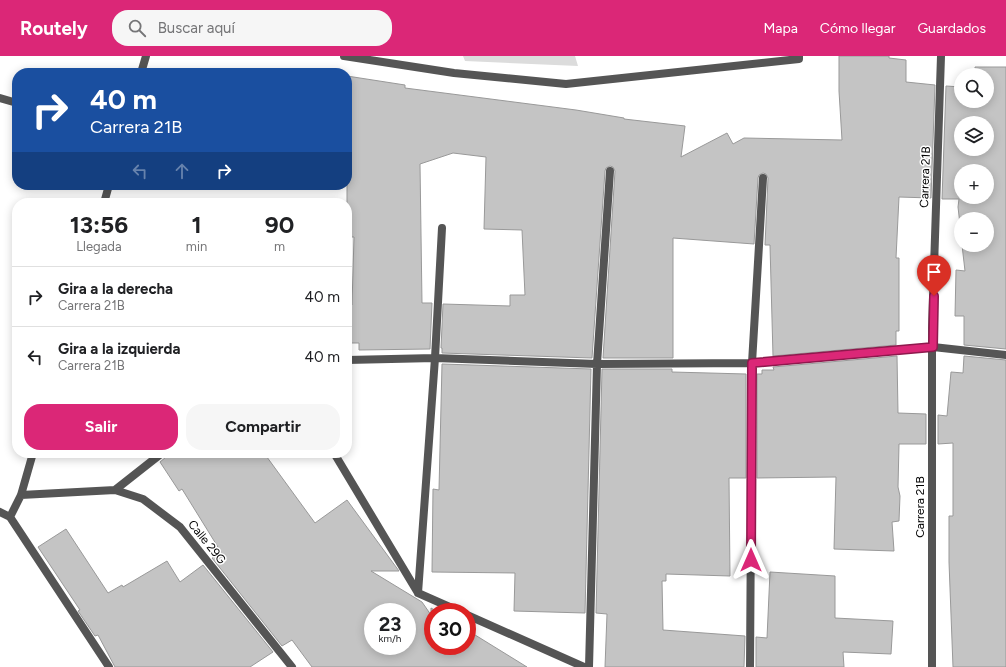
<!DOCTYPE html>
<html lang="es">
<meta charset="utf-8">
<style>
body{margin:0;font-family:Figtree,sans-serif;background:#f6f6f6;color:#202124;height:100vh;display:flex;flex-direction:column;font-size:15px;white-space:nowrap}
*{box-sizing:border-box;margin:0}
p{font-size:13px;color:#757577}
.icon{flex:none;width:22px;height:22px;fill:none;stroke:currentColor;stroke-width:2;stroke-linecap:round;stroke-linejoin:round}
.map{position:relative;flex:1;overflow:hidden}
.details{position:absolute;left:12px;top:142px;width:340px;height:260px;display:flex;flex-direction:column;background:#fff;border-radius:16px;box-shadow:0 2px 10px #0003}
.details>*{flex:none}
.hud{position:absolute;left:12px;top:12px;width:340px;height:122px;border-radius:16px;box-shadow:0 2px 10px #0003;background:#1a4fa0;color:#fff;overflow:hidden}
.controls{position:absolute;left:954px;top:12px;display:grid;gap:8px}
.controls a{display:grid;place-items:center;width:40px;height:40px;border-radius:50%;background:#fff;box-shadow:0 2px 10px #0003;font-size:20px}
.speed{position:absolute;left:364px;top:547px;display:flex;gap:8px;font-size:20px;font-weight:700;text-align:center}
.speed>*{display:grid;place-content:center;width:52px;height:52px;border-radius:50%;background:#fff;box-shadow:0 2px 10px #0003;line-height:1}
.speed small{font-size:10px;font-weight:400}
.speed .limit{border:6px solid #d22;background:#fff;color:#111}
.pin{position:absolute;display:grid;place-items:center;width:34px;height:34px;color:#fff;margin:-41px -17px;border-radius:50% 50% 50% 0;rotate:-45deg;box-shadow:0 0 4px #0007}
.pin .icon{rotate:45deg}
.me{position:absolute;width:44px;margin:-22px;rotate:0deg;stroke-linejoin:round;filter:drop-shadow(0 0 3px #0008)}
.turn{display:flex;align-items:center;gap:14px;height:84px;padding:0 12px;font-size:18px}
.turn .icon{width:52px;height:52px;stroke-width:2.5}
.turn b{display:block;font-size:28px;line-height:34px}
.lanes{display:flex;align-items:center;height:38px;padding:0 12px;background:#0003;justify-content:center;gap:20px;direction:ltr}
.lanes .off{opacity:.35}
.eta{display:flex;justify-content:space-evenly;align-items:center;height:68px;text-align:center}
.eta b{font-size:24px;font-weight:700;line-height:28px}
.action{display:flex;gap:8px;margin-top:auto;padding:8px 12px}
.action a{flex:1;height:46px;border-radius:16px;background:#db2777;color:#fff;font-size:16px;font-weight:700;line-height:46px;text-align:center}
.action a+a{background:#f6f6f6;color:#202124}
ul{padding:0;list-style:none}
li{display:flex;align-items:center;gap:12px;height:60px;padding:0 12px;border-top:1px solid #e0e0e0}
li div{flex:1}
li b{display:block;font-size:15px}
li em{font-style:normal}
header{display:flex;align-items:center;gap:24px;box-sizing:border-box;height:56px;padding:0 20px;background:#db2777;color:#fff}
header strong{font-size:19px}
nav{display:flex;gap:22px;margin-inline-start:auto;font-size:14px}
.search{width:280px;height:36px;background:#f6f6f6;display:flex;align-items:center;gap:10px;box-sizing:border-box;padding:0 14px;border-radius:16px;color:#757577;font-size:15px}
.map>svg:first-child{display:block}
.green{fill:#dcdcdc}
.building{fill:#c4c4c4;stroke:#999;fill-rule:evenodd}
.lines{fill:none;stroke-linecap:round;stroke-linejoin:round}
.minor{stroke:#555;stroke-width:8}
.route-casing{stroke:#8e194d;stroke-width:10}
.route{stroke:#db2777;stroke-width:7}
.labels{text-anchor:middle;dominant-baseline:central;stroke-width:3;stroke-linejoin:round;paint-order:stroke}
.street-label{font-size:12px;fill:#000;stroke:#fff}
</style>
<header>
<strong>Routely</strong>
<div class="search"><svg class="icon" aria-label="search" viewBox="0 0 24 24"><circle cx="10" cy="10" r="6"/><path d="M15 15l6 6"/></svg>Buscar aquí</div>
<nav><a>Mapa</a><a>Cómo llegar</a><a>Guardados</a></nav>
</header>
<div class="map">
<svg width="1006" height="611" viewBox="0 0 1006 611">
<rect width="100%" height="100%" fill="#fff"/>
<path class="green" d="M463,0H575L578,10L465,5Z"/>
<path class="building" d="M839,0H889V2L906,4V26L935,29L931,142L899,141L896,202H899V275H896V289L773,300L770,189H765L768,122L766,118L763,117L759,119L758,122L754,188L673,182V302H603L615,115L613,111L610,110L606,112L605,115L592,302L442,297V292H441L443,248L510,250V239H525L522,174L484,173L486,101L453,97L420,108L422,247H432L430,293L359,294V287H347V249H352L354,181H347V20L405,29V32L576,54L624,62V63L685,70L681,101L727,77L733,88L744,82L842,84L839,35Z
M975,11H1006V293L964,289V260H955L956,214L965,215L962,189H987V163H961V177L958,151L959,143H942L946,30L961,31V45H987V19H975ZM961,67H987V93H961ZM961,115H987V141H961Z
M897,300L898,357L926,358V388H899L898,431L900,440L899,465L892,466L894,495L834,493L836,421L757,422V318H762V314H774L773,311Z
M964,300L1006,304V611H953L949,506V460H953V387L938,388V359L947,360L951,316L963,317Z
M442,308L591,313L585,557L514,555L515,517L432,516L433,433L439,434Z
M602,313H672V316L746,318V422H729L730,520L666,518V525H662L663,574L745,580L744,611H605L607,558L596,557Z
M167,397H264L315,467L347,444L399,515H371L422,546L431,559V552L438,556H433V590H467V574L527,611H312L292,584L282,590L212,502L221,496L182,433L179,435L160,406L166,401ZM373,556H407V590H373Z
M66,473L108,537L122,529L123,531L167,505L180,526L203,509L273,596L250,611H115L98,579L95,580L78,555L80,554L38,491Z
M770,516L835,520V562L893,565L891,598L843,596L844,611H756V581L767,582Z"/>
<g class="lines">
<path class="minor" d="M344,0L454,17L566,28L799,3V0
M141,17L146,0
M0,42L17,47
M104,147L109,129
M347,304L435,302L597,308L752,307L933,291L1006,299
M334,397L418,537L461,556
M115,434L162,397
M21,439L115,434L143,443L180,471L292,611
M0,456L10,461
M10,461L109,611
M10,461L21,439L33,397
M418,537L435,302L442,172
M467,559L584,611
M589,611L597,308L610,115
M750,611L752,307L763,122
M932,611V272L941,0"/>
</g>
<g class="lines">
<defs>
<path id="route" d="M751,504L752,307L933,291L934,240"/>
</defs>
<use href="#route" class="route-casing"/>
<use href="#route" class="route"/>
</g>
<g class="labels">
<g class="street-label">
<text transform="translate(925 121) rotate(-88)">Carrera 21B</text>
<text transform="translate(920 451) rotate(-90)">Carrera 21B</text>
<text transform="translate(207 486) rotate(51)">Calle 29G</text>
</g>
</g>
</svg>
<div class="controls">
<a><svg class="icon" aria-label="search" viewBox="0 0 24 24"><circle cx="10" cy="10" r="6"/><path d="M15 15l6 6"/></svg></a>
<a><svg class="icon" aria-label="layers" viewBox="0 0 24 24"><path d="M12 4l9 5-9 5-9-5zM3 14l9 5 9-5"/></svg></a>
<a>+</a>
<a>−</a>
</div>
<div class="speed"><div>23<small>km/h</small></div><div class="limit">30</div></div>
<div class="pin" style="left:934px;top:240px;background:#d93025"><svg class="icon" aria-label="arrive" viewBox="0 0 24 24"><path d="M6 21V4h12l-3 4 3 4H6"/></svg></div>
<svg class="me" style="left:751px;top:504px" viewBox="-20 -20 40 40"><path d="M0-17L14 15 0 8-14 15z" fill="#db2777" stroke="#fff" stroke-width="4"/></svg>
<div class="hud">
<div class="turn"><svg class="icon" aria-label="right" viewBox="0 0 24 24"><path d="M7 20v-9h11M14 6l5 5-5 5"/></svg><div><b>40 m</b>Carrera 21B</div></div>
<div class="lanes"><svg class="icon off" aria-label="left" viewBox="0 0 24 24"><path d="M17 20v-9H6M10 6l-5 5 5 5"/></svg><svg class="icon off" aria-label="ahead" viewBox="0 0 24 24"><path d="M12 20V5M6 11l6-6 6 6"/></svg><svg class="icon" aria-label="right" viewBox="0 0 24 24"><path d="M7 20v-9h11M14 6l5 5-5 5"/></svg></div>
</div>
<section class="details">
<div class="eta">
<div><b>13:56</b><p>Llegada</p></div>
<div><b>1</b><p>min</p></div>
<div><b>90</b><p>m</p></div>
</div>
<ul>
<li><svg class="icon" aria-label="right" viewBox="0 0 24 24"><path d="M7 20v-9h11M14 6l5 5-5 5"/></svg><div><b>Gira a la derecha</b><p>Carrera 21B</p></div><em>40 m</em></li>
<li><svg class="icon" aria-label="left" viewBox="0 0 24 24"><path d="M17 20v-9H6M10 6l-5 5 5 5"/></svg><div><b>Gira a la izquierda</b><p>Carrera 21B</p></div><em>40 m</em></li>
</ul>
<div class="action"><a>Salir</a><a>Compartir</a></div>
</section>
</div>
